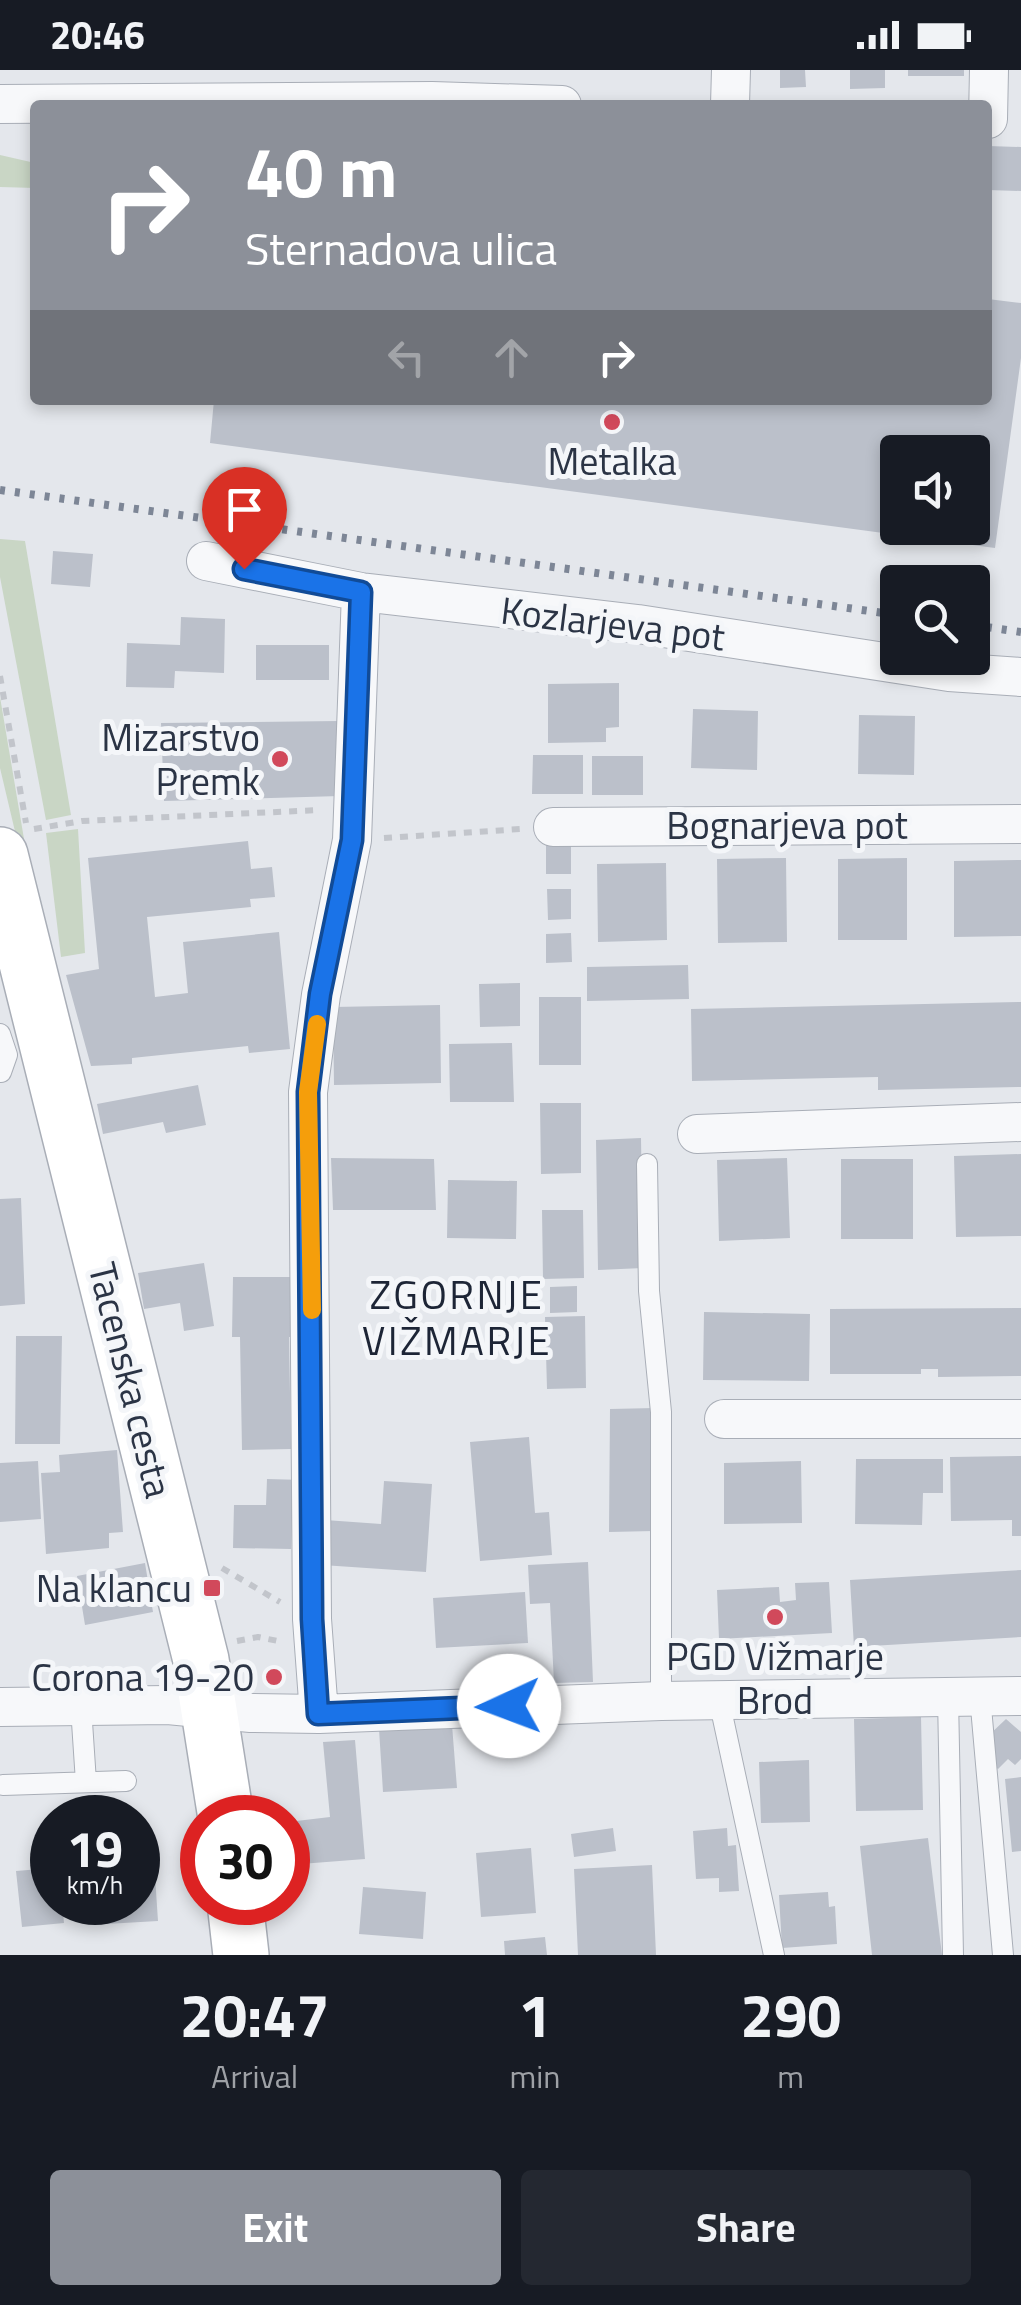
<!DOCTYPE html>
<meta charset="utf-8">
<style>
body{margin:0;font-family:"Titillium Web",sans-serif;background:#242831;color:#f1f3f6;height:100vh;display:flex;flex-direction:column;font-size:38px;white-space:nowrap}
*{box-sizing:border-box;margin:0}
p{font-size:32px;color:#9ea1a6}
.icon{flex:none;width:55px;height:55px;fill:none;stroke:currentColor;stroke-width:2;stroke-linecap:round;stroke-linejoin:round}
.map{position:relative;height:1885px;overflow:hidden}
.side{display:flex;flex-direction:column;background:#171b24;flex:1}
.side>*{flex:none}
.hud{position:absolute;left:30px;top:30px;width:962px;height:305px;border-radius:10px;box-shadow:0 5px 15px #0003;background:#8c9099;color:#fff;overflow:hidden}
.tools{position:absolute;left:880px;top:365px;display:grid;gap:20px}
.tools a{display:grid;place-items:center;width:110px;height:110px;border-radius:10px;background:#171b24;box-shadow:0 5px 15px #0003;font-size:50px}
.speed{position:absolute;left:30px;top:1725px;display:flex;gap:20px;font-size:50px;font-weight:700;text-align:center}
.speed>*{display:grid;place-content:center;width:130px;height:130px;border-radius:50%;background:#171b24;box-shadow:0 5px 15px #0003;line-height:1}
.speed small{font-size:25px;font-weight:400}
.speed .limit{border:15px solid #d22;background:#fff;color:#111}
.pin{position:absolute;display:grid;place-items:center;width:85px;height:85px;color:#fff;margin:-102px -42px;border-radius:50% 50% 50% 0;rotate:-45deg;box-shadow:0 0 10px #0007}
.pin .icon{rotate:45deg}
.me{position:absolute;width:110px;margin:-55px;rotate:268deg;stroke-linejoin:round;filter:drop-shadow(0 0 8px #0008)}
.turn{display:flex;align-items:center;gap:35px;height:210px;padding:0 50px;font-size:45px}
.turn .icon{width:130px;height:130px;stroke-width:2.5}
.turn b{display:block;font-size:70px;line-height:85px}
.lanes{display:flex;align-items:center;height:95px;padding:0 50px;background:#0003;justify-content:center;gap:50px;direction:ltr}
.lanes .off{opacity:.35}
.eta{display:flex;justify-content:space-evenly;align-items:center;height:170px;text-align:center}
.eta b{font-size:60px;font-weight:700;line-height:70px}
.primary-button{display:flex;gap:20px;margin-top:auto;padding:20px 50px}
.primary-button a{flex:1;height:115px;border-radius:10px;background:#8c9099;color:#fff;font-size:40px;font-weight:700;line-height:115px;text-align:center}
.primary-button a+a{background:#242831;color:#f1f3f6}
.status{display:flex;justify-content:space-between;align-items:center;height:70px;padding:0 50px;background:#171b24;direction:ltr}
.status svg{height:28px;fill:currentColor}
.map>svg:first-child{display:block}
.green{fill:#c9d6c5}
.building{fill:#bbc0ca;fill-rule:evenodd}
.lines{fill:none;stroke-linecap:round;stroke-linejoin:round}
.lane-casing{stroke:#a9aeb7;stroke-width:22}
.street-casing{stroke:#a9aeb7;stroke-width:40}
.secondary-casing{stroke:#a9aeb7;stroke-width:58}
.path{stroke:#c2c5cb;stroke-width:6;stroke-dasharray:8 8;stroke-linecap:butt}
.lane{stroke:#f7f8fa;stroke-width:20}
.street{stroke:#f7f8fa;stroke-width:38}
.secondary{stroke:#fff;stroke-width:55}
.rail{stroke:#7d8696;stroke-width:8;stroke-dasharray:5 10;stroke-linecap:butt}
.route-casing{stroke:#114b97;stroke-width:25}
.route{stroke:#1a73e8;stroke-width:18}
.slow{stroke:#f59e0b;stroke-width:18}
.poi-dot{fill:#d1495b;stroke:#f4f6f9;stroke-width:4}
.labels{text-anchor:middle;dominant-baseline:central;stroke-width:10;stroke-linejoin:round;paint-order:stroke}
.poi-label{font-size:38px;fill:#2b3445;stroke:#f4f6f9;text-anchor:end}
.street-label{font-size:38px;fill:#2b3445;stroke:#f4f6f9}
.neighbourhood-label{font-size:40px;letter-spacing:2.5px;fill:#1d2536;stroke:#f4f6f9}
</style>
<div class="status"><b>20:46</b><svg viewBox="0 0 49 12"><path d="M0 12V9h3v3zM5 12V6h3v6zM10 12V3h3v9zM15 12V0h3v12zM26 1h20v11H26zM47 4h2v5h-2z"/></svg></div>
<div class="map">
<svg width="1021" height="1885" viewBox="0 0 1021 1885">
<rect width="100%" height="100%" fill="#e4e7ec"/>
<path class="green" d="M0,85L35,93V118L0,117Z
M0,469L25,471L71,745L46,750L0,507Z
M0,627L34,828L31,829L0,698Z
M78,759L85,883L61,887L46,763Z"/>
<path class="building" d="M780,0H805L806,17L780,18Z
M850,0H885V18L850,19Z
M908,0H964V6H908Z
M988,76L1021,77V121L988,120Z
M988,229L1021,233V288L995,478L210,373L214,330H988ZM898,382H972V458H898Z
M53,481L93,484L90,517L51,514Z
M181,547L225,549L224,603L175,601L174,618L126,617L127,573L180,575Z
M256,575H329V610H256Z
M619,613V657L606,658V672L548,673V614Z
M693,639L758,641L757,700L691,698Z
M859,645L915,646L914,705L858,704Z
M339,651L340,726L164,731L161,653Z
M533,685H583V724H532Z
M592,686H643V725H592Z
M248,771L251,799L272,797L275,827L250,829L251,837L147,847L155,927L188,923L183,872L279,862L290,979L249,983L248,976L132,988V994L91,996L66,905L99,899L88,788Z
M546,773H571V804H546Z
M786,788L787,872L718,873L717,789Z
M907,788V870H838V789Z
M1021,790V866L954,867V791Z
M666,793L667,870L598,872L597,794Z
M547,819H571V849L548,850Z
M571,863L572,892L546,893V864Z
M688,895L689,929L587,931V897Z
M520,913V956L480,957L479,914Z
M539,927H581V995H539Z
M1021,932V1017L878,1020V1007L692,1011L691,939Z
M440,935L441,1013L334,1015L333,937Z
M512,973L514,1032H450L449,974Z
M198,1015L206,1055L166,1063L163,1052L103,1064L97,1034Z
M540,1033H581V1103L541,1104Z
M641,1068L643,1198L598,1200L596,1070Z
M1021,1084V1166L956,1167L954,1086Z
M331,1088L434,1089L436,1140H333Z
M787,1088L790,1168L719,1171L717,1090Z
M841,1089H913V1169H841Z
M448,1110L517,1111L516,1169L447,1168Z
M21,1128L25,1234L0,1236V1129Z
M542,1140H583L584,1208L543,1209Z
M204,1193L214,1256L184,1261L180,1233L144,1239L138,1203Z
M233,1207H297L296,1267H289L291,1379L242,1380L240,1267H232Z
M577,1216V1242L550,1243V1217Z
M1021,1238V1306L938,1307V1299H921V1304H830V1239Z
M704,1242L810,1244L809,1311L703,1310Z
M585,1246L586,1318L547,1319L545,1247Z
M16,1266H62L60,1374H15Z
M655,1338L654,1461L609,1462L610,1339Z
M529,1367L535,1443L549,1442L552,1485L480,1491L470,1372Z
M117,1380L123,1462L109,1463V1478L46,1484L41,1403L60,1402L59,1385Z
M1021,1386V1466H1012V1450L951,1451L950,1387Z
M856,1389H943V1423H923L922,1455L855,1454Z
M38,1391L41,1449L0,1452V1393Z
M801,1391L802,1453L724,1454V1393Z
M267,1409L304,1410V1447L292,1446L291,1479L233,1478L234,1435H266Z
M384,1411L432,1414L426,1502L322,1495L325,1450L381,1454Z
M588,1492L593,1612L554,1613L550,1533L530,1534L528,1495Z
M145,1493L153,1542L85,1555L77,1506Z
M1021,1500V1567L854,1577L850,1510Z
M829,1512L832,1563L719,1569L717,1520L779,1517L780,1532L796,1530L795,1513Z
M525,1522L528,1573L436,1578L433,1528Z
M921,1647L923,1740L856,1741L854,1649Z
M1006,1649L1021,1662V1689L1015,1695L1008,1689L998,1699L986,1687L988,1666Z
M452,1655L457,1718L383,1722L379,1659Z
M355,1670L365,1789L288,1795V1752L330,1747L323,1672Z
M809,1690L810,1752L761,1753L759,1692Z
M1021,1707V1781L1012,1782L1005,1709Z
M613,1758L616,1781L574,1787L571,1764Z
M727,1758L728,1776L736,1775L739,1821L719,1822V1808L696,1809L693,1761Z
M928,1768L942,1885H872L860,1776Z
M153,1776L158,1851L106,1854L104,1832H138V1777Z
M531,1778L536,1843L481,1847L476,1783Z
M652,1795L656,1885H578L574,1799Z
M52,1798V1832H62L64,1853L22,1857L16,1801Z
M363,1817L426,1822L423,1869L359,1864Z
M828,1822L829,1837L835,1836L837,1874L782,1878L779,1825Z
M545,1867L547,1885H505L504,1871Z"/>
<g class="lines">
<defs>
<path id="lane" d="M0,964L7,985L1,1002
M647,1094L649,1221L661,1342V1631
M980,1626L1003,1885
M948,1627L953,1885
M719,1630L774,1885
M81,1637L86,1712
M3,1715L126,1711"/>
<path id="street" d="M0,34L432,31L562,35
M730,35L731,0
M988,49L989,0
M206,491L361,522L638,554L949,602L1021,607
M553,757L1021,754
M697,1064L1021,1052
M724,1349H1021
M0,1637L168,1635L251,1643L319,1644L661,1631L1021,1626
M319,1644L312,1549L308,1022L321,925L352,770L361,522"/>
<path id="secondary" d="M0,785L201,1590L226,1748
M235,1832L241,1885"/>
</defs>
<use href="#lane" class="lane-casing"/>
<use href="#street" class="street-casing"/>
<use href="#secondary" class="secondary-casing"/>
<path class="path" d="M0,606L26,753
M34,759L82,751L319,740
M384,768L521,759
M222,1498L280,1532
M237,1571L258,1567L278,1571"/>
<use href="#lane" class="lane"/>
<use href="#street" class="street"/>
<use href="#secondary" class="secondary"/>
<path class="rail" d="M0,420L898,545
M972,555L1021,562"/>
</g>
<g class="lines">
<defs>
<path id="route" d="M244,499L361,522L352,770L320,924L308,1022L312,1549L318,1644L509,1636"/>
</defs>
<use href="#route" class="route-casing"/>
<use href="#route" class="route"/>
<path class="slow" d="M312,1240L308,1022L317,954"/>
</g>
<g class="poi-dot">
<circle cx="612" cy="352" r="10"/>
<circle cx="280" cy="689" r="10"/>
<rect x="202" y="1508" width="20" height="20" rx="5"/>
<circle cx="775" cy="1547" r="10"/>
<circle cx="274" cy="1607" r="10"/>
</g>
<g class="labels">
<g class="poi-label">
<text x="612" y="391" text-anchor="middle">Metalka</text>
<text x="260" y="667">Mizarstvo<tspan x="260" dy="44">Premk</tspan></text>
<text x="192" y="1518">Na klancu</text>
<text x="775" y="1586" text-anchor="middle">PGD Vižmarje<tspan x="775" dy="44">Brod</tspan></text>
<text x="254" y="1607">Corona 19-20</text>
</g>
<g class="street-label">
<text transform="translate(613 553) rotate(7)">Kozlarjeva pot</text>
<text x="787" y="755">Bognarjeva pot</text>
<text transform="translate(131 1310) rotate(76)">Tacenska cesta</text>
</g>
<g class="neighbourhood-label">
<text x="457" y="1224">ZGORNJE<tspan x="457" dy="46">VIŽMARJE</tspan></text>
</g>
</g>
</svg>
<div class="tools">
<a><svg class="icon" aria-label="sound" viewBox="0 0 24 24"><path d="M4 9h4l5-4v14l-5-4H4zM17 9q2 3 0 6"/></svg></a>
<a><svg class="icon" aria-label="search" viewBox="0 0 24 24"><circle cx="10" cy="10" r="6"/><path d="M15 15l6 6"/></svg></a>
</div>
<div class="speed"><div>19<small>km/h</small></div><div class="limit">30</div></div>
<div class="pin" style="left:244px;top:499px;background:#d93025"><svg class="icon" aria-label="arrive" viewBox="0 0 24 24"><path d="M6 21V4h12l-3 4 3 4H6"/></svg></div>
<svg class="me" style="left:509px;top:1636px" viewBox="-20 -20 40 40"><circle r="19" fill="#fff"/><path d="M0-13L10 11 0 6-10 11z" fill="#1a73e8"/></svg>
<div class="hud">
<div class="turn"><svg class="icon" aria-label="right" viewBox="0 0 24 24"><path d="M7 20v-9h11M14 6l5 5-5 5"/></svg><div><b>40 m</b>Sternadova ulica</div></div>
<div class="lanes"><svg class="icon off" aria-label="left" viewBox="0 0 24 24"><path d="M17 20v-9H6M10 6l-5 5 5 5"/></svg><svg class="icon off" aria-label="ahead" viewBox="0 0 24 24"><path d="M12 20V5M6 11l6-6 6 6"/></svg><svg class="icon" aria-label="right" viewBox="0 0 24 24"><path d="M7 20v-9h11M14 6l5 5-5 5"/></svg></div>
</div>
</div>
<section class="side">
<div class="eta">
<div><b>20:47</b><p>Arrival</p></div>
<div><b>1</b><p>min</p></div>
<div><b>290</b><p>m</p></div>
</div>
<div class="primary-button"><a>Exit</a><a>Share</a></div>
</section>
